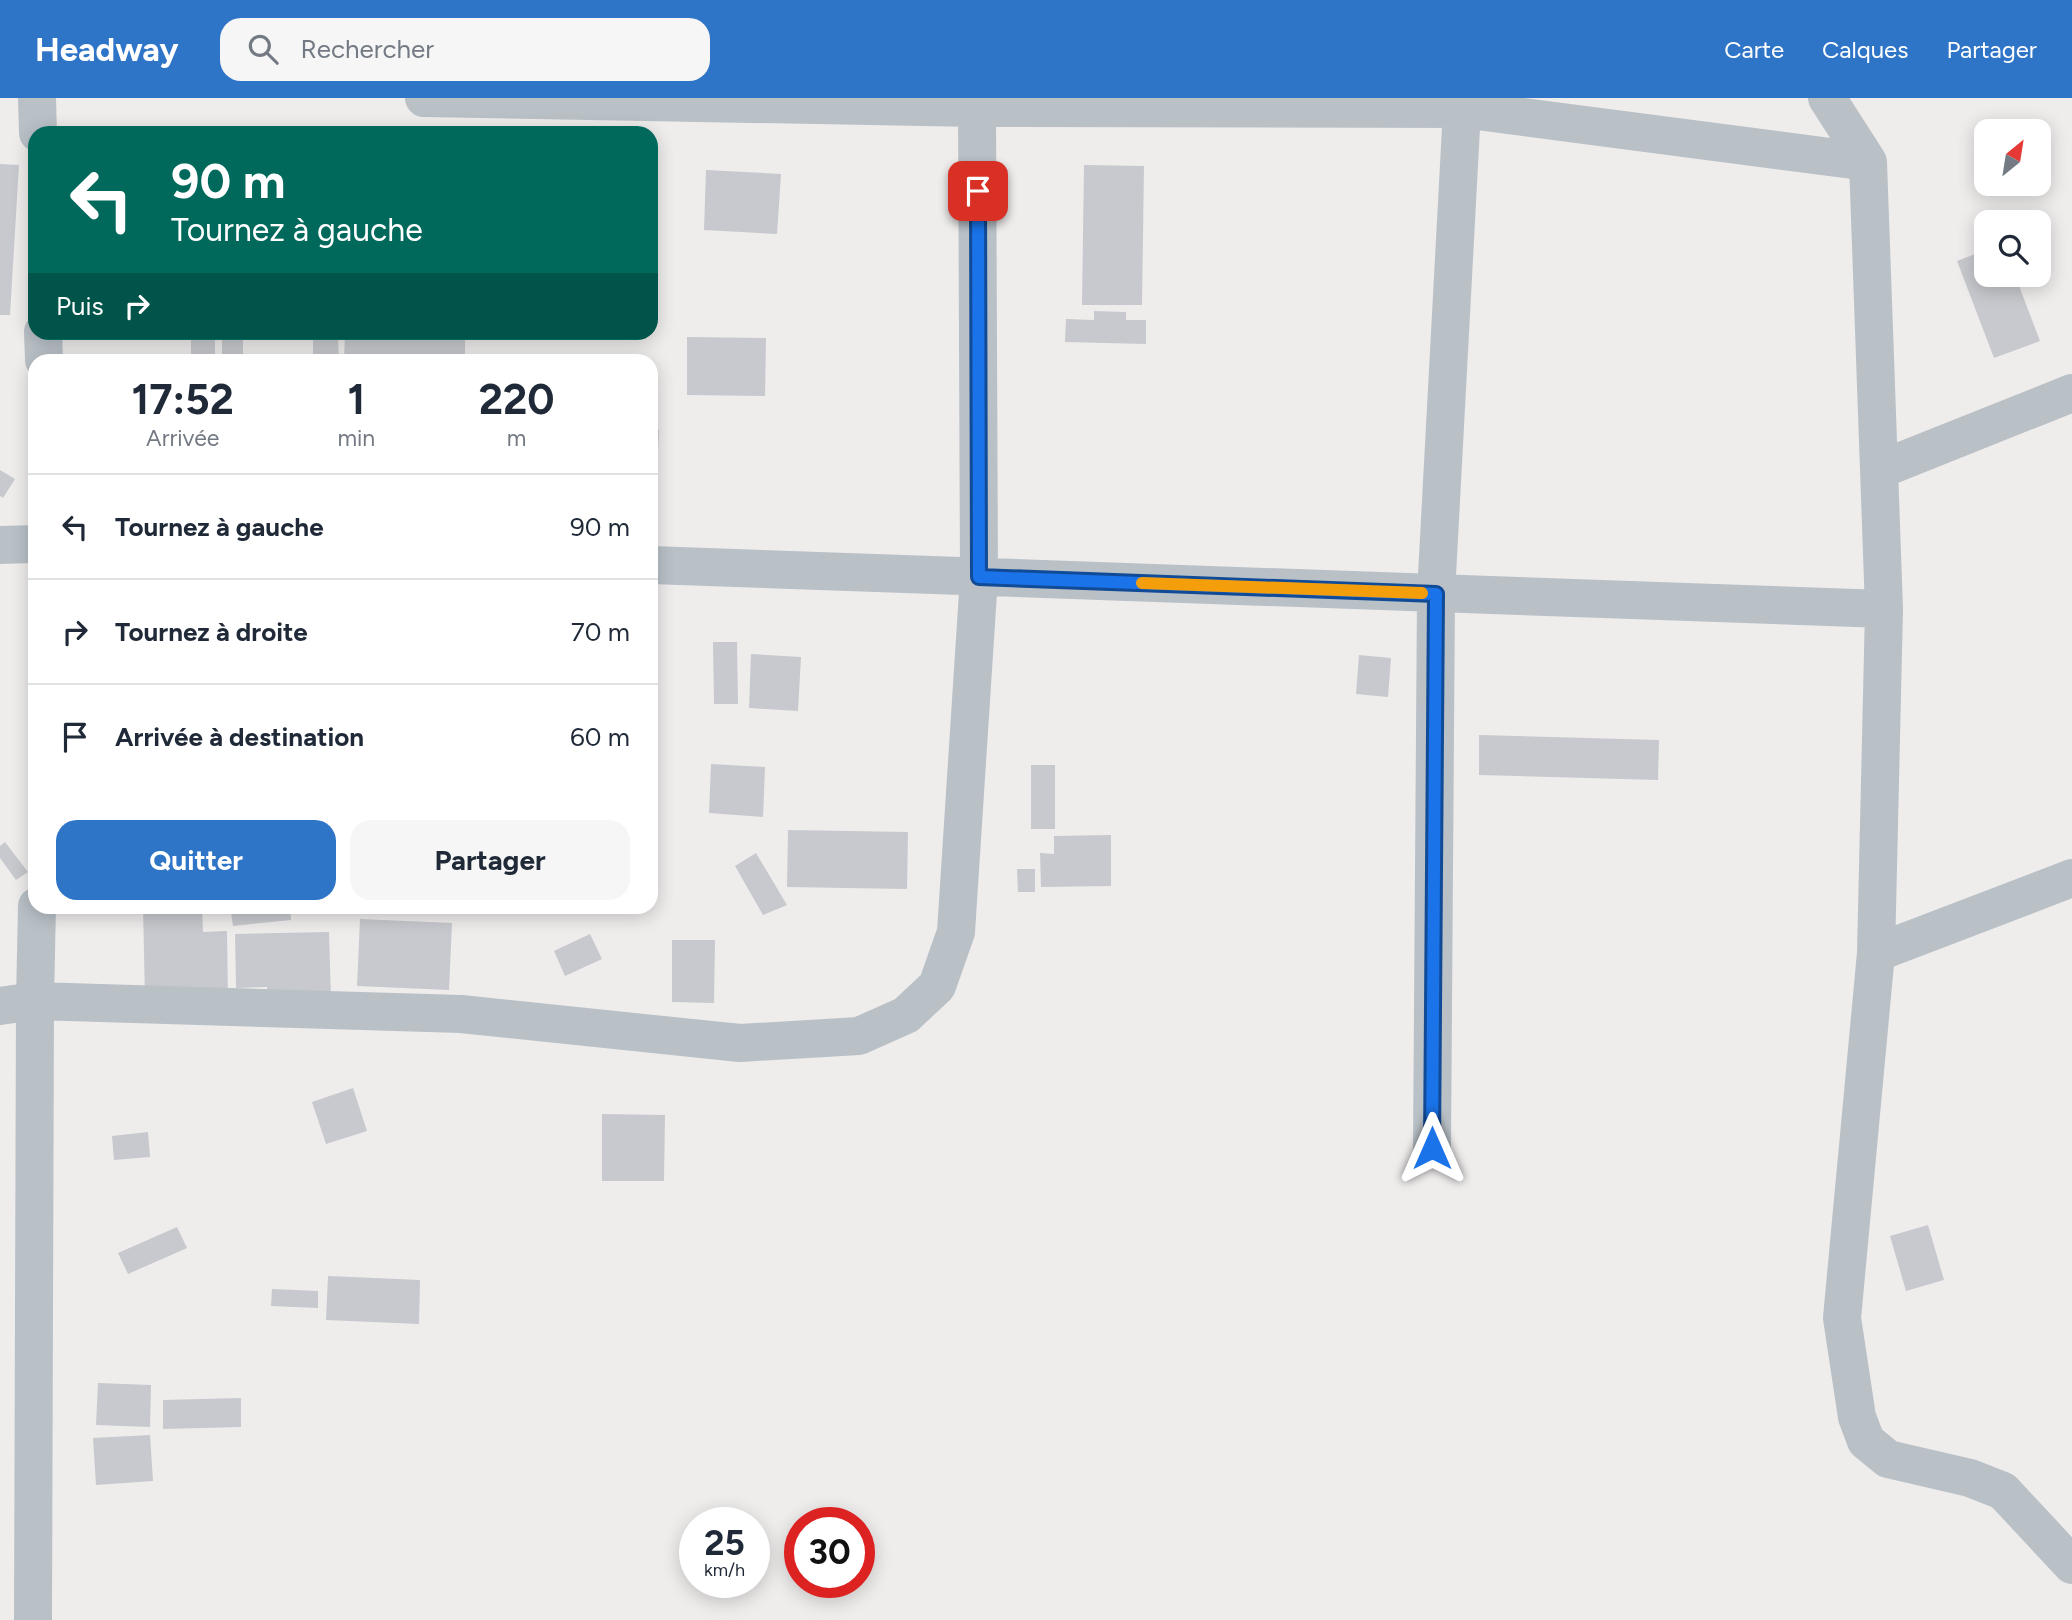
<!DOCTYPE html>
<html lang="fr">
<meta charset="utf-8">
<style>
body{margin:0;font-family:Figtree,sans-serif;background:#f6f6f7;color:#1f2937;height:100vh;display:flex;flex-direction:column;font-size:26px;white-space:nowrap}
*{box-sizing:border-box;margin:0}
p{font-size:23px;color:#747a83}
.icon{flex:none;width:38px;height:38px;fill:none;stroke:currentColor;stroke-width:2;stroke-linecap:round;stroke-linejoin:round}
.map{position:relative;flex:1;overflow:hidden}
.details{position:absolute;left:28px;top:256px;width:630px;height:560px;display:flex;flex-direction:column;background:#fff;border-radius:21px;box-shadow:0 4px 18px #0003}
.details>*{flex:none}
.top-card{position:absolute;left:28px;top:28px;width:630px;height:214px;border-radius:21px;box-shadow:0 4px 18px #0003;background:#00695c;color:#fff;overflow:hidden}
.needle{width:46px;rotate:30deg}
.buttons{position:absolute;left:1974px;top:21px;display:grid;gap:14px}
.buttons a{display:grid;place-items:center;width:77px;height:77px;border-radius:14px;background:#fff;box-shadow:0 4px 18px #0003;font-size:35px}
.speed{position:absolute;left:679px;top:1409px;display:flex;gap:14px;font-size:35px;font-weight:700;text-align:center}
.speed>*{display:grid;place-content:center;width:91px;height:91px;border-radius:50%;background:#fff;box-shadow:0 4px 18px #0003;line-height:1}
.speed small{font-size:18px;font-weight:400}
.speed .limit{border:10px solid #d22;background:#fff;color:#111}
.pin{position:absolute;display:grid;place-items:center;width:60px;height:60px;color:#fff;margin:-30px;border-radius:14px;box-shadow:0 4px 10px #0006}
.me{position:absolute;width:77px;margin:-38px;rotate:0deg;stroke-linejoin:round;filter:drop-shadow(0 0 5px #0008)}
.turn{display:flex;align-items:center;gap:24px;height:147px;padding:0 28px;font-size:32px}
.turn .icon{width:91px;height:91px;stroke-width:2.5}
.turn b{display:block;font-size:49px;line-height:60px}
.then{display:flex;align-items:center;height:66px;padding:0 28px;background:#0003;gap:14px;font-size:26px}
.eta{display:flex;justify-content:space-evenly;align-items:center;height:119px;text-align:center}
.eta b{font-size:42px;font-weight:700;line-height:49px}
.cta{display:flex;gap:14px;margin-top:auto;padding:14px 28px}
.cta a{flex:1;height:80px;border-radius:21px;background:#2e74c7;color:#fff;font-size:28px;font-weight:700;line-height:80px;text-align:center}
.cta a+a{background:#f6f6f7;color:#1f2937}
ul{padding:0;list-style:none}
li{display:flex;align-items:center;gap:21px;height:105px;padding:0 28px;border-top:2px solid #e0e1e3}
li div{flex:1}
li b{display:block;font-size:26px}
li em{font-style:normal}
header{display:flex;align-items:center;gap:42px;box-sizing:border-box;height:98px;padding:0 35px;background:#2e74c7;color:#fff}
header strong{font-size:33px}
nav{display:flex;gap:38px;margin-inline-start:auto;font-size:24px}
.search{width:490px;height:63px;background:#f6f6f7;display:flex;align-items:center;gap:18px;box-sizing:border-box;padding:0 24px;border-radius:21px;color:#747a83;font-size:26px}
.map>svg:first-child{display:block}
.building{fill:#c7c9ce}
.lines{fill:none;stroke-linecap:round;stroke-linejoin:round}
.minor{stroke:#b9c1c7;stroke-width:38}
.route-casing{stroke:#114b97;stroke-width:18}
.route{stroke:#1a73e8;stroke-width:12}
.slow{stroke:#f59e0b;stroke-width:12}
</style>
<header>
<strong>Headway</strong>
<div class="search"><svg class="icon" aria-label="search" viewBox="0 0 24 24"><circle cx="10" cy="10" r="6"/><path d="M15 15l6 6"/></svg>Rechercher</div>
<nav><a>Carte</a><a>Calques</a><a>Partager</a></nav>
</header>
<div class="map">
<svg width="2072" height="1522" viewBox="0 0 2072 1522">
<rect width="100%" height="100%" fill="#efecec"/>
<path class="building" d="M0,66L19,67L10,217H0Z
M1084,67L1144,68L1142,207H1082Z
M706,72L781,76L777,136L704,132Z
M1986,152V177H2015L2040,243L1994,260L1957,163Z
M1094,213L1126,214V222H1146V246L1065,244L1066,221L1094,222Z
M222,234H243V262H222Z
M554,234H588V242L554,240Z
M191,235H215V262H191Z
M345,235L465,236V262H344Z
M313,237H338L339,262H313Z
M687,239L766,240L765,298L687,297Z
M651,331L659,332L656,397H651Z
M0,372L15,381L3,400L0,398Z
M713,544H737L738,606H714Z
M751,556L801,559L798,613L749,610Z
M1359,557L1391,560L1388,599L1356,596Z
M1479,637L1659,642L1658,682L1479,677Z
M711,666L765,669L763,719L709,715Z
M1031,667H1055V731H1031Z
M788,732L908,734L907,791L787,789Z
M1111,737V788L1041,789L1040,755L1054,756V738Z
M5,744L28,774L16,782L0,760V748Z
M756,755L787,807L763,817L735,768Z
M1017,771H1035V794H1018Z
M143,808H202L203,834L227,833L228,901L145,902Z
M230,808H290L291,822L233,828Z
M360,821L452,825L449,892L357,888Z
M329,834L331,902L268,903L267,889L236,890L235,836Z
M590,836L602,861L565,878L554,853Z
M672,842H715L714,905L672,904Z
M353,990L367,1033L326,1046L312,1004Z
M602,1016L665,1017L664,1083H602Z
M148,1034L150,1059L114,1062L112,1038Z
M1928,1127L1944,1182L1906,1193L1890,1138Z
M177,1129L187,1150L128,1176L118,1155Z
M328,1178L420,1182L419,1226L326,1222Z
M272,1191L318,1193V1210L271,1208Z
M98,1285L151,1287L150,1329L96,1327Z
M241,1300V1329L163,1331V1302Z
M150,1337L153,1383L96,1387L93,1340Z"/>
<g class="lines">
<path class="minor" d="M37,0L38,35
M424,0L977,10L1462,11L1868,64
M1827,0L1868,64L1884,511L1876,855L1842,1220L1857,1319L1866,1343L1888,1361L1970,1380L2003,1393L2072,1467
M43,234L44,262
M1879,372L2072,295
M0,447L35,446
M651,467L1884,511
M1876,855L2072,780
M0,908L35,903L461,916L740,945L859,938L906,917L937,888L956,834L979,479L977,10
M1432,1050L1436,496L1462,11L1469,0
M33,1522L35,903L37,808"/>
</g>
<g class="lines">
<defs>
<path id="route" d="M978,93L979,479L1436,496L1432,1050"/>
</defs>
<use href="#route" class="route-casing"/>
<use href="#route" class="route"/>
<path class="slow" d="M1142,485L1422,495"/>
</g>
</svg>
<div class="buttons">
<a><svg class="needle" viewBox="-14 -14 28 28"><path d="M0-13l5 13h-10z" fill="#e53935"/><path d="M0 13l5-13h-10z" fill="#747a83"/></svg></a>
<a><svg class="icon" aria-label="search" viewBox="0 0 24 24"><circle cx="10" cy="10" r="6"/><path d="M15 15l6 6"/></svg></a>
</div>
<div class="speed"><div>25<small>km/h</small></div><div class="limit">30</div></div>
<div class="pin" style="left:978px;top:93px;background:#d93025"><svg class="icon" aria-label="arrive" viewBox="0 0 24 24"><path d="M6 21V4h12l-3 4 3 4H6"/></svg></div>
<svg class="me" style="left:1432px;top:1050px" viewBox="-20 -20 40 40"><path d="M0-17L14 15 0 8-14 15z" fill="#1a73e8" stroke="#fff" stroke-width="4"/></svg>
<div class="top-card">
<div class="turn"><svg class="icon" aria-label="left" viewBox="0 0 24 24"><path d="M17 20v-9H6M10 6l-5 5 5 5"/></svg><div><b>90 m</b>Tournez à gauche</div></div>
<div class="then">Puis<svg class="icon" aria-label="right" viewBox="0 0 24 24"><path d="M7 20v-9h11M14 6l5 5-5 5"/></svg></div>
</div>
<section class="details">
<div class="eta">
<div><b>17:52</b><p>Arrivée</p></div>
<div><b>1</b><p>min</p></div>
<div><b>220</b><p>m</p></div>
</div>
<ul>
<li><svg class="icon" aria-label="left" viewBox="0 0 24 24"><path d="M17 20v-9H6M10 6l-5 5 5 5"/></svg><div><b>Tournez à gauche</b></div><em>90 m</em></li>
<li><svg class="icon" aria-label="right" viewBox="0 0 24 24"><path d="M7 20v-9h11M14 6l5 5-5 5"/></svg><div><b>Tournez à droite</b></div><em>70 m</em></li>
<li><svg class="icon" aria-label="arrive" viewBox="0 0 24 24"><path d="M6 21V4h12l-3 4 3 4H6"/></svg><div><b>Arrivée à destination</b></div><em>60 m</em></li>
</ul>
<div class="cta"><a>Quitter</a><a>Partager</a></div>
</section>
</div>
